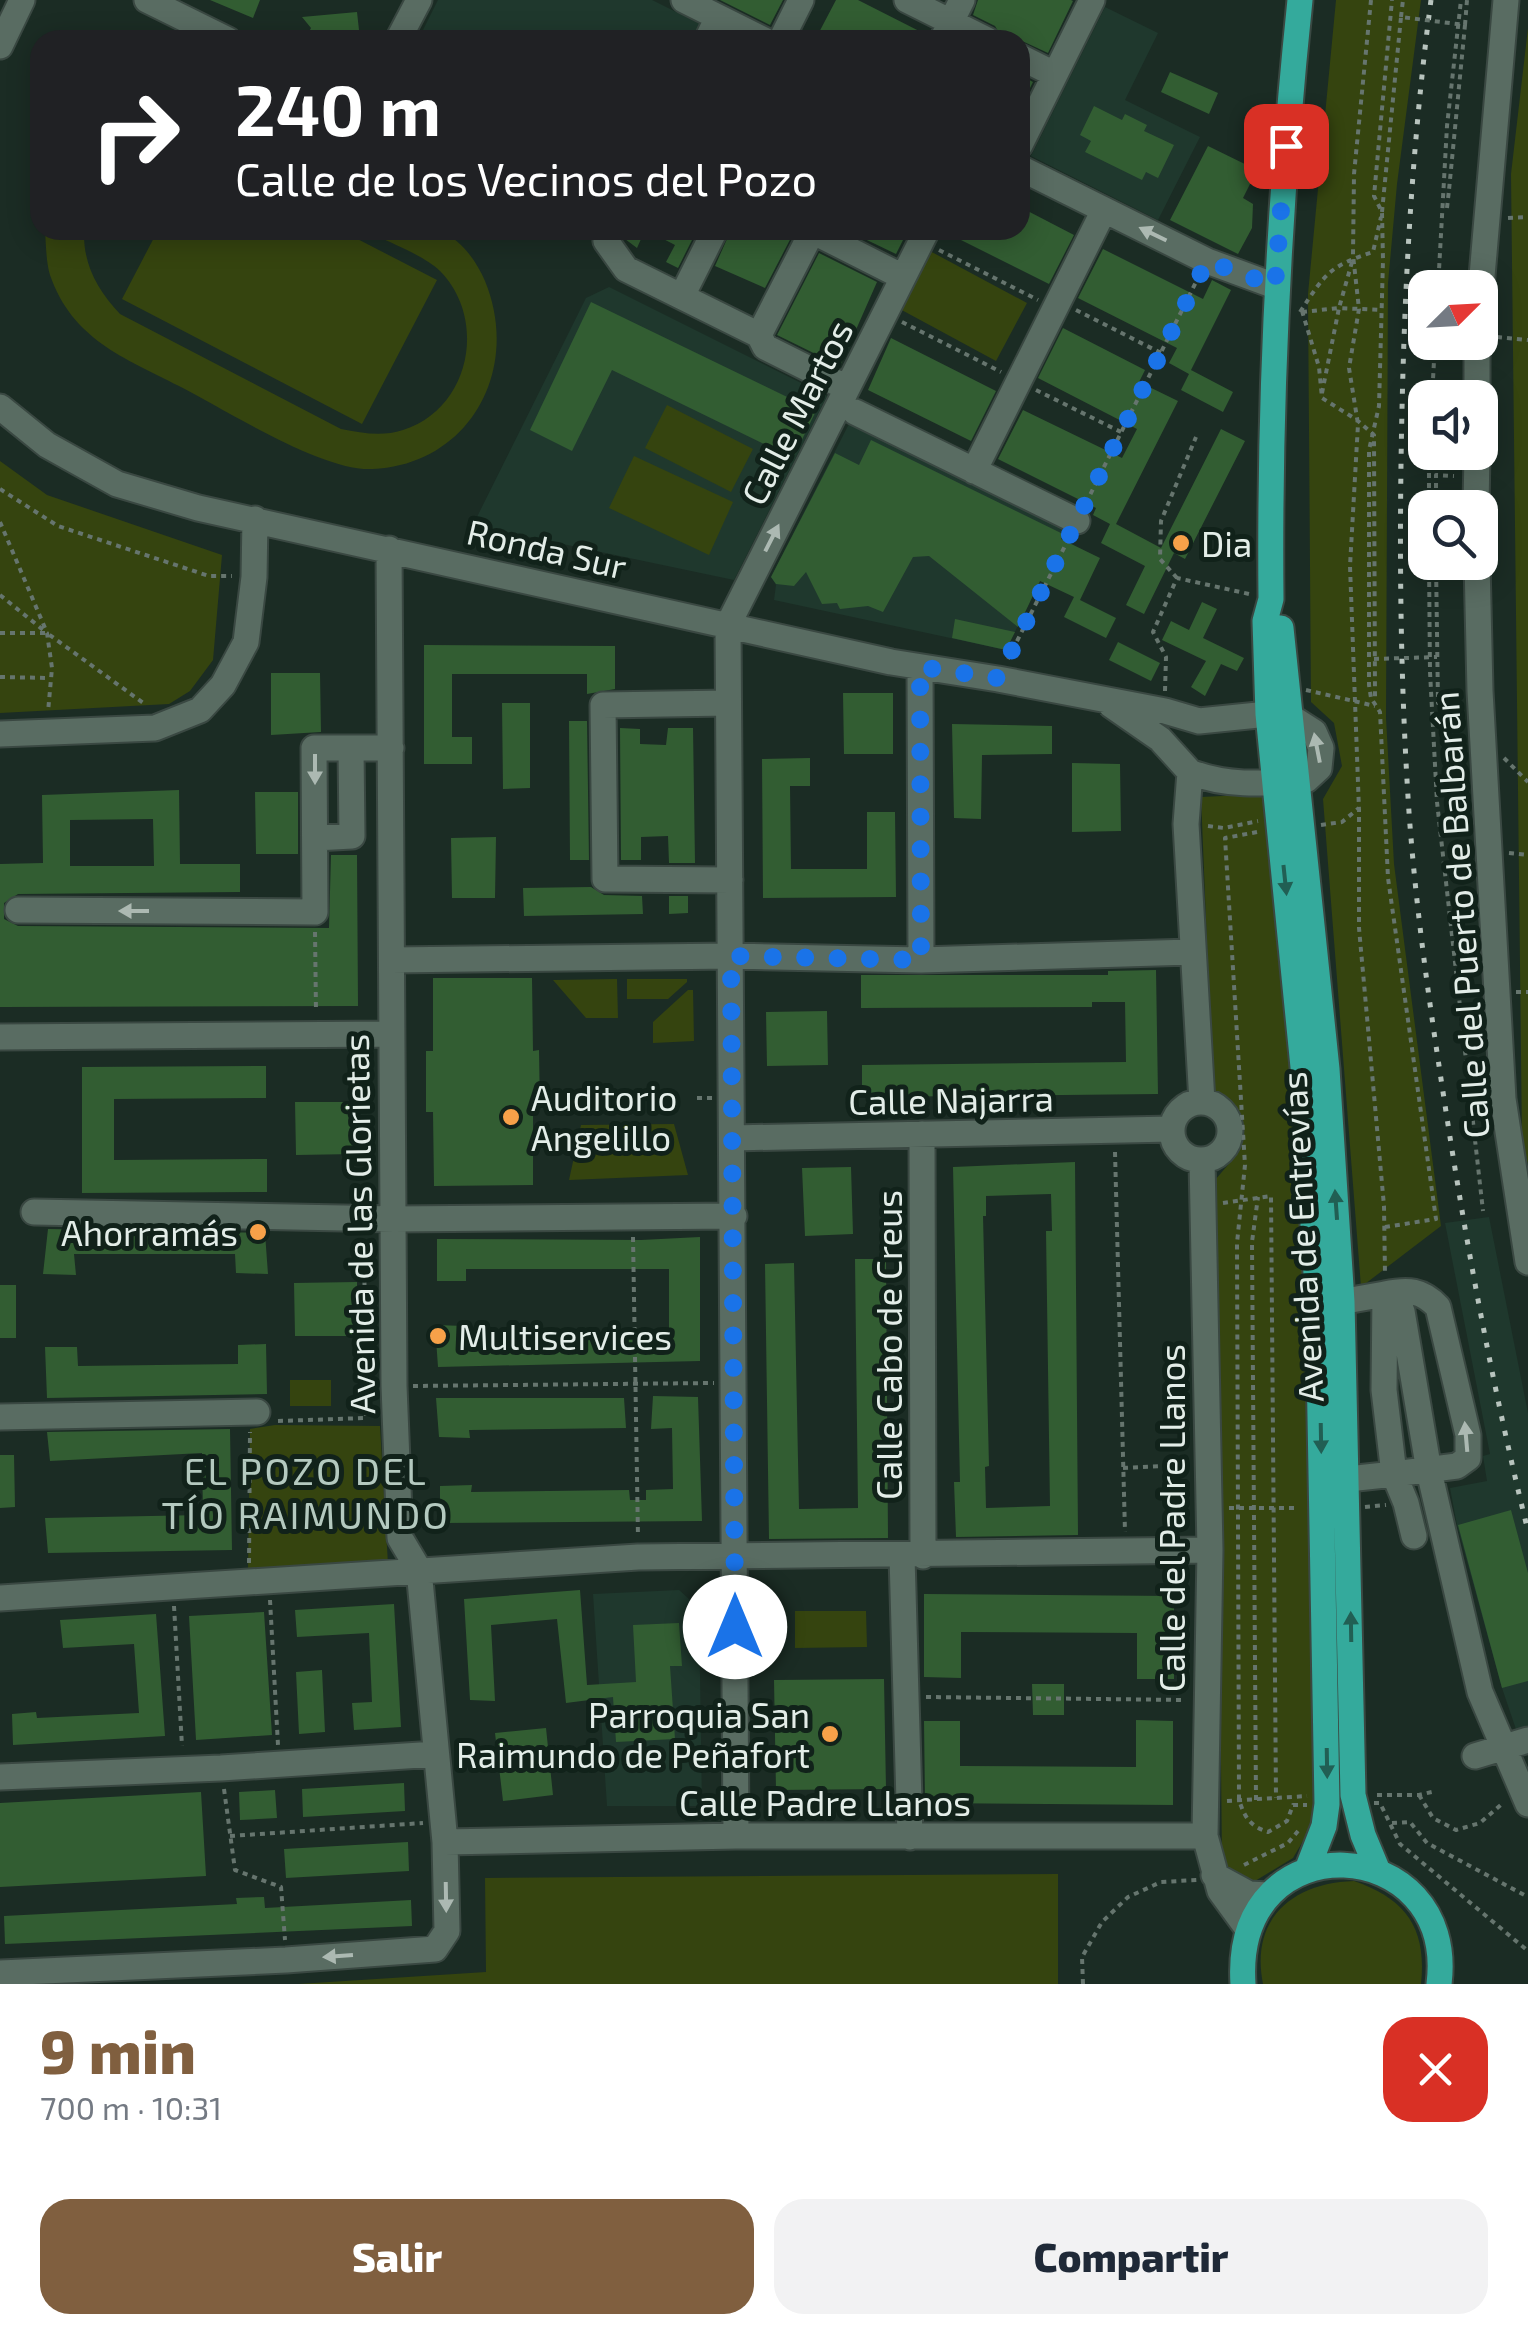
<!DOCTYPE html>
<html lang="es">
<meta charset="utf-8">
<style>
body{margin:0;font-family:"Exo 2",sans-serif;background:#f2f2f3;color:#1f2937;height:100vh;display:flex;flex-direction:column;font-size:38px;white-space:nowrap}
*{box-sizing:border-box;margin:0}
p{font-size:32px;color:#747a83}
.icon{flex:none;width:55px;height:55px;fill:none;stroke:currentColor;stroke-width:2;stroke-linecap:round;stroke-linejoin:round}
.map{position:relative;height:1984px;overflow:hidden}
.details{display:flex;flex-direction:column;background:#fff;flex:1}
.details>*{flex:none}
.banner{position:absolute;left:30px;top:30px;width:1000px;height:210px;border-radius:30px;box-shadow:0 5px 25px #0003;background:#202124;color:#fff;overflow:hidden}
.needle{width:65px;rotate:66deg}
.controls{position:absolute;left:1408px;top:270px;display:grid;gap:20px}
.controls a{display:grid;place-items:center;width:90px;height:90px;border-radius:20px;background:#fff;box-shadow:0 5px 25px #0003;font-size:50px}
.pin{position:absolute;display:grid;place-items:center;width:85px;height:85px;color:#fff;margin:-42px;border-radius:20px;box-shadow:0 5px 15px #0006}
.me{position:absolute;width:110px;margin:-55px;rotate:0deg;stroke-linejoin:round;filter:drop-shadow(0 0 8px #0008)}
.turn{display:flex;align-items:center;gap:35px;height:210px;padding:0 40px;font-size:45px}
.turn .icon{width:130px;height:130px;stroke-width:2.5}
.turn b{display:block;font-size:70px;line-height:85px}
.round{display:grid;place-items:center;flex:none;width:105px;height:105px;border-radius:30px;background:#f2f2f3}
.summary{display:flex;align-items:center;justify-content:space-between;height:170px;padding:0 40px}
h1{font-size:60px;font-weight:800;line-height:75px;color:#805f3f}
.button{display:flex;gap:20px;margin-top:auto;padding:20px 40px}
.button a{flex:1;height:115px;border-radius:30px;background:#805f3f;color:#fff;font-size:40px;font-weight:800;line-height:115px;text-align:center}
.button a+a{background:#f2f2f3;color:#1f2937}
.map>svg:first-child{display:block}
.built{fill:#1f382d}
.green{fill:#35440f}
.building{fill:#325d32;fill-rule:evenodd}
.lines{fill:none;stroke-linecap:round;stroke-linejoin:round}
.minor-casing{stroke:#3a4842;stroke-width:29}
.major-casing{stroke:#3a4842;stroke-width:29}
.path{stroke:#66756e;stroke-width:4;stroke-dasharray:5 5;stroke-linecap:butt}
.minor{stroke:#596c62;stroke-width:25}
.major{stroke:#34aa9c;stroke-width:25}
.rail{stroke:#b8c4be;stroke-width:5;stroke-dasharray:5 10;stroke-linecap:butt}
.path-bridge{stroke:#66756e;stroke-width:4;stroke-dasharray:5 5;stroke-linecap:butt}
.oneway{fill:#acb9b2}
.oneway2{fill:#215f54}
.route{stroke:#1a73e8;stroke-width:18;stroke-dasharray:0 32.4}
.poi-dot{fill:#f7a149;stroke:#11221a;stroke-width:4}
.labels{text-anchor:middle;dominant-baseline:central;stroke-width:10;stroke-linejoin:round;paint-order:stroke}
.street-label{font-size:35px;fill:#e3ede8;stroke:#11221a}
.poi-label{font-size:35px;fill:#e3ede8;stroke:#11221a;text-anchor:start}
.neighbourhood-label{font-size:38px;letter-spacing:2.5px;fill:#b4c9bf;stroke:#11221a}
</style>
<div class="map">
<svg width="1528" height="1984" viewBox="0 0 1528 1984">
<rect width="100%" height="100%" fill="#1b2c24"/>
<path class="built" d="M438,0H652L706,27L700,40H418Z
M1105,7L1158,33L1125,100L1200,137L1158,220L1031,156Z
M609,287L827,396L734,580L473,525L586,298Z
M851,420L1066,528L1006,650L774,600L776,585L771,577Z
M1489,1217L1528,1413V1749L1523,1750L1502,1688L1457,1525L1450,1488L1487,1481L1483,1456L1490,1454L1445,1223Z
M679,1590L699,1608L702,1806H607L593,1594Z"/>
<path class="green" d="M1336,0H1421L1397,184L1388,283L1386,718L1394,864L1441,1226L1361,1287L1323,799L1342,766L1334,723L1311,702L1308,294Z
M1528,28V1164L1522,1142L1511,174Z
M45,230H84C83,265 97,289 120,314L341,429C362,433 382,437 403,430C470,409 488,320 440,271C424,255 385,241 365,230C387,230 420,224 441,232C461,239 477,262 485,281C521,368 471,464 373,469C323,472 226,410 179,386C124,358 72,339 50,275C46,262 46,244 45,230Z
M158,230H340L437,280L362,424L122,299Z
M928,250L1027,303L996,361L898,308Z
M667,405L753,449L731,492L645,448Z
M634,456L733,502L709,555L609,508Z
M0,461L47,495L222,555L213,660L190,691L169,704L0,713Z
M1267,794L1307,1256L1317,1817L1293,1858L1250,1884L1234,1875L1222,1861L1215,1180L1239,1152L1237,1112L1213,1091L1201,797Z
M617,979L618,1018H586L553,980Z
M627,979H687V982L668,999H627Z
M688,990H693L694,1041L653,1043V1022Z
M674,1124L688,1175L569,1180L581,1125Z
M290,1380H331V1406H290Z
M275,1425L380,1426L388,1564L248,1571L250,1429Z
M795,1611H866L867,1647L795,1648Z
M1058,1874V1984H298L486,1972L485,1878Z
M1354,1881C1406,1899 1427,1928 1421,1984H1263C1250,1919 1292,1883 1354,1881Z"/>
<path class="building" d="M210,0H260L253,18Z
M720,0H783L770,25Z
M836,0H858L927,35L926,40H815Z
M978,0H1071L1073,1L1048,53L1020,40H1003L995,26L973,15Z
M357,12L360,39L305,40L311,28L302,17Z
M1170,72L1218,93L1209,114L1161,92Z
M1020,75L1033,82L1020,108Z
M1094,106L1122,120L1125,114L1147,125L1144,131L1174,145L1158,178L1146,172L1142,180L1085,152L1091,141L1080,135Z
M1208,146L1257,170L1243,198L1253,204L1252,228L1238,254L1170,220Z
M1020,207L1074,235L1049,284L943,231L1020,230Z
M627,230H645L637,248L625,239Z
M646,230H697L678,268L666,262L675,245Z
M731,230H795L765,288L715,266Z
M846,230H908L896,254Z
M1103,249L1203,299L1212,280L1231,290L1189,374L1169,363L1177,348L1078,298Z
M819,253L877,282L840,366L777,335Z
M591,302L816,411L793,458L612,370L572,451L530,430Z
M1063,328L1145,370L1139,382L1178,401L1116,524L1161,548L1221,429L1245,441L1185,559L1174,553L1144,614L1126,605L1145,566L1101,543L1110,524L1093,515L1096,508L998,459L1023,410L1122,458L1137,429L1038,378Z
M891,338L996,391L971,441L868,390Z
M1191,370L1233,392L1223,412L1181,390Z
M871,440L1063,534L1061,539L1100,558L1080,600L1116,618L1106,638L1064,617L1074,597L1040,581L1018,627L929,556L913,557L883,612L868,606L840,609L837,603L822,604L806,572L794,586L776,584L771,577L835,453L859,465Z
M1202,602L1217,609L1203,638L1244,658L1237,671L1221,664L1205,696L1191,687L1206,661L1162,640L1171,621L1189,630Z
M955,619L1015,632L1006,650L952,638Z
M1118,642L1160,663L1151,681L1109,660Z
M424,645L615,646V689L587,694V674H452V737H472V764H424Z
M271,673H320L321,732L271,735Z
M843,693H893V754H844Z
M502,703H530V788L503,789Z
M569,721H587L589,860H570Z
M952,724L1052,726V754L982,755L981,819L954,818Z
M620,728L640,729V744L666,745L668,728H693L695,863H669L668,836L641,837V860H621Z
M810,758V786H790L791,869H867V812H895L896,897L763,898L762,759Z
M1072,763L1120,764L1121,831L1072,832Z
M179,790L180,864H240V892L18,894L4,903V919L18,926L329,928L331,855H357L358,1006L0,1007V864L43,863L42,795ZM153,819L154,866H70V820Z
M255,792H298V854H256Z
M496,837L495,898H452L451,838Z
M591,887L604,895L642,896L643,914L524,916L523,888Z
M669,896H688V913L669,914Z
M1156,970L1158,1094L862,1097V1065L1126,1062L1125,1002H1092V1007L861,1008V975H1108V971Z
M433,978H532L533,1051L539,1050L540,1111H533V1185L434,1186L433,1112H426V1051H433Z
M827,1011L828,1065L767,1066L766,1012Z
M266,1066V1098L114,1099V1160L267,1159V1192L82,1193V1067Z
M295,1102H356V1154L296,1155Z
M1075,1162L1078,1535L956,1537L954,1482H960L953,1167ZM1051,1194L1052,1231H1046L1050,1506L986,1508L985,1467L989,1466L983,1216H986V1196Z
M851,1167L853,1234L805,1236L802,1168Z
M48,1229L265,1233L268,1274L236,1273L235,1254H74L76,1275L43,1274Z
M700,1237V1361L438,1367L435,1325L465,1326V1334L669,1333V1269H466V1281H437V1239L641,1240Z
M855,1259H886L888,1538L769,1539L765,1264L794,1263L799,1509L858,1508Z
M357,1282V1336H295L294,1283Z
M0,1285H16V1338H0Z
M266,1344L267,1394L47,1398L45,1347H77L78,1366L238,1364V1345Z
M653,1396L698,1397L702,1521L440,1523V1486L472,1485L471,1492L629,1490L630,1500H646V1490L673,1489L672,1428L651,1429Z
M436,1398H624L626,1428L469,1430L470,1438L439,1437Z
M230,1429L232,1550L48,1553L45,1518L203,1515L202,1453L50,1461L47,1432Z
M0,1455H14L15,1507L0,1508Z
M1511,1510L1528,1573V1681L1502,1688L1458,1525Z
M580,1590L587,1685L636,1682L633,1625L679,1623L682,1666H670L675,1739L616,1742L613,1697L566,1703L557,1619L491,1625L495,1701L470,1700L464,1599Z
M924,1594L1174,1596V1679H1137V1633L961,1632V1678L924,1677Z
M394,1604L401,1727L354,1730L352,1703L372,1702L369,1633L297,1637L295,1610Z
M264,1612L272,1735L196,1740L189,1616Z
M156,1614L165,1736L13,1745L12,1714L36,1712L37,1718L139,1713L134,1644L63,1648L60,1620Z
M322,1670L325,1732L299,1734L296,1672Z
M884,1679L886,1789L776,1790L774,1680Z
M1032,1684H1064V1715H1033Z
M1136,1720L1173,1721V1805L925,1803L924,1721H960V1766L1136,1767Z
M546,1728L553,1795L503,1801L495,1733Z
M404,1783L405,1811L303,1817L302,1789Z
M275,1790L277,1818L240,1820L239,1792Z
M201,1792L206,1876L0,1887V1803Z
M408,1842L409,1871L286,1878L284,1849Z
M264,1897L265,1908L411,1900L412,1926L5,1944L4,1916L237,1904L236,1898Z"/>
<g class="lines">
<defs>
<path id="minor" d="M147,0L228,40
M684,0L764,40
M907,0L987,40
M398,40L419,0
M707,40L718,17
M781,40L801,0
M942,40L962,0
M0,46L22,0
M1020,57L1054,74
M1020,145L1092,0
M1020,168L1207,261L1275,286
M611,230L606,241L626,269L759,335L765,347L847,388
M812,231L903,277
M682,296L715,230
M1480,299L1506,0
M759,335L813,230
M1477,398V342
M0,407L47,445L117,484L198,508L891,662L998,679L1165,711L1199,721L1268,714L1289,716L1314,732L1321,748L1319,768L1306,780L1298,781C1262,784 1225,786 1190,772
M855,412L1077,521
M974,471L1104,210
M1476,508L1477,452
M1477,562L1480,691L1503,1099L1528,1262
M920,667L921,960
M728,703L603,705L605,879L730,880
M1111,705L1160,739L1190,772L1186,824L1202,1102
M0,734L155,728L200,710L223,685L246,642L254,577L255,519
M315,838L352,836L351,748
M18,910L315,912L314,748H391
M392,960L731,956L921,960L1191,952
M0,1037L390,1034
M1172 1131a29 29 0 1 1 58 0a29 29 0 1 1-58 0Z
M922,1134L923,1556
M733,1138L1172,1129
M1202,1160L1210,1550L1205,1836L1220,1891L1247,1928
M34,1212L394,1219L734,1216
M1385,1294L1402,1311L1429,1471L1480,1692L1528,1804
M1385,1294C1408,1289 1422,1290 1438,1307L1468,1435V1458L1457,1466L1394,1474L1406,1503L1414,1536
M1323,1305L1385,1294L1384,1390L1394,1474L1348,1479
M0,1417L257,1412
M902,1556L910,1837
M0,1598L638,1557L1210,1550
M1475,1756L1528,1740
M0,1777L221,1768L436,1754
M736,1836L728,625L927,230
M445,1842L736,1836H1205
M1214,1875L1249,1894L1268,1895
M0,1973L286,1960L435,1949L447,1931L445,1842L419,1570L400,1538L394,1386L389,549"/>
<path id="major" d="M1300,0C1279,201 1269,397 1271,599L1265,621L1268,714L1304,1077L1318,1306L1327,1804L1324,1826L1307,1870
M1281,628L1327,1069L1342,1302L1353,1795L1363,1835L1378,1871
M1243,1984C1232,1818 1458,1833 1439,1984"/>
</defs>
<use href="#minor" class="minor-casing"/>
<use href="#major" class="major-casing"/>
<path class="path" d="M1371,0L1354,174L1353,255L1359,309L1349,368L1358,424L1350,566L1359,810V928L1384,1206L1385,1274
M1401,17L1403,0
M1465,25L1467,0
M1447,208L1449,190
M1508,218L1528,217
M939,250L1038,300
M1438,288L1447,126L1461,0
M1076,310L1161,353
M1302,311L1319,367L1322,398L1357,420L1374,435L1375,701
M1300,312C1325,274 1329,266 1373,252L1381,217
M1302,312L1339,308L1352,262
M902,322L1001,372
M1497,337L1528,340
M1036,390L1121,432
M1322,393L1339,308L1381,310
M1432,398L1435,342
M0,489L58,526L209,576H232
M1086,503L1198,278
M1429,508V452
M1436,508V475L1454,476
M0,522L45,628
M1429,562L1430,672L1437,802L1483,1211
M1436,562L1438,703H1458
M1177,578L1160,559L1161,521L1196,437
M0,595L47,633L52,668L48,712
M0,633H47L146,705
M1008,659L1069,538
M0,677L50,678
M1306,690L1375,706
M1165,691L1166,657L1153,632L1177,578L1249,594
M1504,758L1528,782
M1321,825L1342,822L1359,808
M1208,826L1224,828L1258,821
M1257,832L1225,838L1245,1165L1237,1243L1239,1800C1245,1818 1250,1826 1268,1832L1287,1821L1293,1805H1307
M1509,853L1528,855
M315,932L316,1012
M1516,992H1528
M697,1098H713
M1115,1152L1125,1532
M1223,1203L1271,1196L1276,1798
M1385,1227L1436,1219L1388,878L1380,712L1371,698L1369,685V450L1379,406L1383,260L1382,212L1374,196L1392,0
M633,1237L638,1537
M413,1386L714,1383
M278,1421L366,1418L364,1241
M1123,1468L1186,1465
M1365,1507L1386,1505
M1229,1508H1299
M249,1563L250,1432
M270,1600L278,1745
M174,1606L182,1746
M926,1697L1186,1700
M224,1789L235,1870L281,1887L285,1940
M1377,1795H1419L1436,1791
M1419,1795L1433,1818L1456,1830L1480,1823L1504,1802
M1256,1800L1252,1242L1258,1197
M1227,1801L1307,1796
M1374,1803H1380L1400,1844L1528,1951
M1392,1823L1410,1822L1427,1843L1528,1897
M230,1836L423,1823
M1244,1865L1288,1843L1298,1831
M1083,1984L1082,1957L1102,1922L1128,1897L1161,1882L1197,1880"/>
<use href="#minor" class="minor"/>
<use href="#major" class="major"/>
<path class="rail" d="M1431,0C1413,136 1405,273 1402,410C1399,544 1400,678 1409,812C1416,911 1430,1008 1445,1105C1467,1249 1493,1389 1528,1531"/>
<path class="path-bridge" d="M1382,212L1401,17L1465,25L1449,190
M1374,659L1437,657"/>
</g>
<defs><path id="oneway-solid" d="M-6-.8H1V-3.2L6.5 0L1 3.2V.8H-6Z" transform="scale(2.5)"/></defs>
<g class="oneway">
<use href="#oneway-solid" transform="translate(1153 234) rotate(-154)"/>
<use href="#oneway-solid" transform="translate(772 538) rotate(-63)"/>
<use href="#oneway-solid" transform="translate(1317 748) rotate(-101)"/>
<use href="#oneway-solid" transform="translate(315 769) rotate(90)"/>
<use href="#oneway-solid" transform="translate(134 911) rotate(-180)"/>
<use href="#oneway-solid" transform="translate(1466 1437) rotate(-95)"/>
<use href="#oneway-solid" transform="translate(446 1897) rotate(89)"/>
<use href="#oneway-solid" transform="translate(338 1956) rotate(176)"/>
</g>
<g class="oneway2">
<use href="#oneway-solid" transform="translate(1285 880) rotate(84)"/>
<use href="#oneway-solid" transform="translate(1336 1205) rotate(-94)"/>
<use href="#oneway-solid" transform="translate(1321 1438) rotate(89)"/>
<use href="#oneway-solid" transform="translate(1351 1627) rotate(-91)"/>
<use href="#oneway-solid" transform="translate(1327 1763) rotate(89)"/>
</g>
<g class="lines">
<path class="route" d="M735,1627L731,956L921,960L920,667L998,678L1207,261L1275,286L1286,146"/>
</g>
<g class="poi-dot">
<circle cx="1181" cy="543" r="10"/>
<circle cx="511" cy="1117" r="10"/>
<circle cx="258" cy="1232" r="10"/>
<circle cx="438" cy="1336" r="10"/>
<circle cx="830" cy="1734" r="10"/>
</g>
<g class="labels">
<g class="street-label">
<text transform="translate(796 412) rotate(-63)">Calle Martos</text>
<text transform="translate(547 548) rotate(13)">Ronda Sur</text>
<text transform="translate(1460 915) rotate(-94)">Calle del Puerto de Balbarán</text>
<text transform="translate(951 1099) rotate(-1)">Calle Najarra</text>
<text transform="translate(358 1224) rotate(-91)">Avenida de las Glorietas</text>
<text transform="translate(1301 1237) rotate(-93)">Avenida de Entrevías</text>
<text transform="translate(888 1345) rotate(-90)">Calle Cabo de Creus</text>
<text transform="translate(1171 1518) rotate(-90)">Calle del Padre Llanos</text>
<text x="825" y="1802">Calle Padre Llanos</text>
</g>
<g class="poi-label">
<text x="1201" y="543">Dia</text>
<text x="531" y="1097">Auditorio<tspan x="531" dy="40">Angelillo</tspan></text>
<text x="238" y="1232" text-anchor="end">Ahorramás</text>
<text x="458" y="1336">Multiservices</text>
<text x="810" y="1714" text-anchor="end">Parroquia San<tspan x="810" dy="40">Raimundo de Peñafort</tspan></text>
</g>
<g class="neighbourhood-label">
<text x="306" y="1470">EL POZO DEL<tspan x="306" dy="44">TÍO RAIMUNDO</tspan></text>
</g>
</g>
</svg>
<div class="controls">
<a><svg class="needle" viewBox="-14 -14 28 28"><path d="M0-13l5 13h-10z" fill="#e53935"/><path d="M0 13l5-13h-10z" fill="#747a83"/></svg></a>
<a><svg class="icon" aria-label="sound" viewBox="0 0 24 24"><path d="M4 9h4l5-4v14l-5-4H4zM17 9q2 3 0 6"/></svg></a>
<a><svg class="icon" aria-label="search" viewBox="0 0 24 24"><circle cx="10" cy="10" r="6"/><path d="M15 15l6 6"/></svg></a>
</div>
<div class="pin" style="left:1286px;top:146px;background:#d93025"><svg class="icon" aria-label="arrive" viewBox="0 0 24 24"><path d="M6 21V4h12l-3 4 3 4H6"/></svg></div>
<svg class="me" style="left:735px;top:1627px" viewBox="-20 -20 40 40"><circle r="19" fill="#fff"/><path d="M0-13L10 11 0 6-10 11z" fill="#1a73e8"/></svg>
<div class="banner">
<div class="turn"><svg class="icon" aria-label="right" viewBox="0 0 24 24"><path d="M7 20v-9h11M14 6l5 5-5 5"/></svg><div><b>240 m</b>Calle de los Vecinos del Pozo</div></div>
</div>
</div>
<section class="details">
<div class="summary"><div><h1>9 min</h1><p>700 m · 10:31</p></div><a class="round" style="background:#d93025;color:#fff"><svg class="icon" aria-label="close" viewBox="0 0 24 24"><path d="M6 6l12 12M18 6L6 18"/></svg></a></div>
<div class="button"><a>Salir</a><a>Compartir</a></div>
</section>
